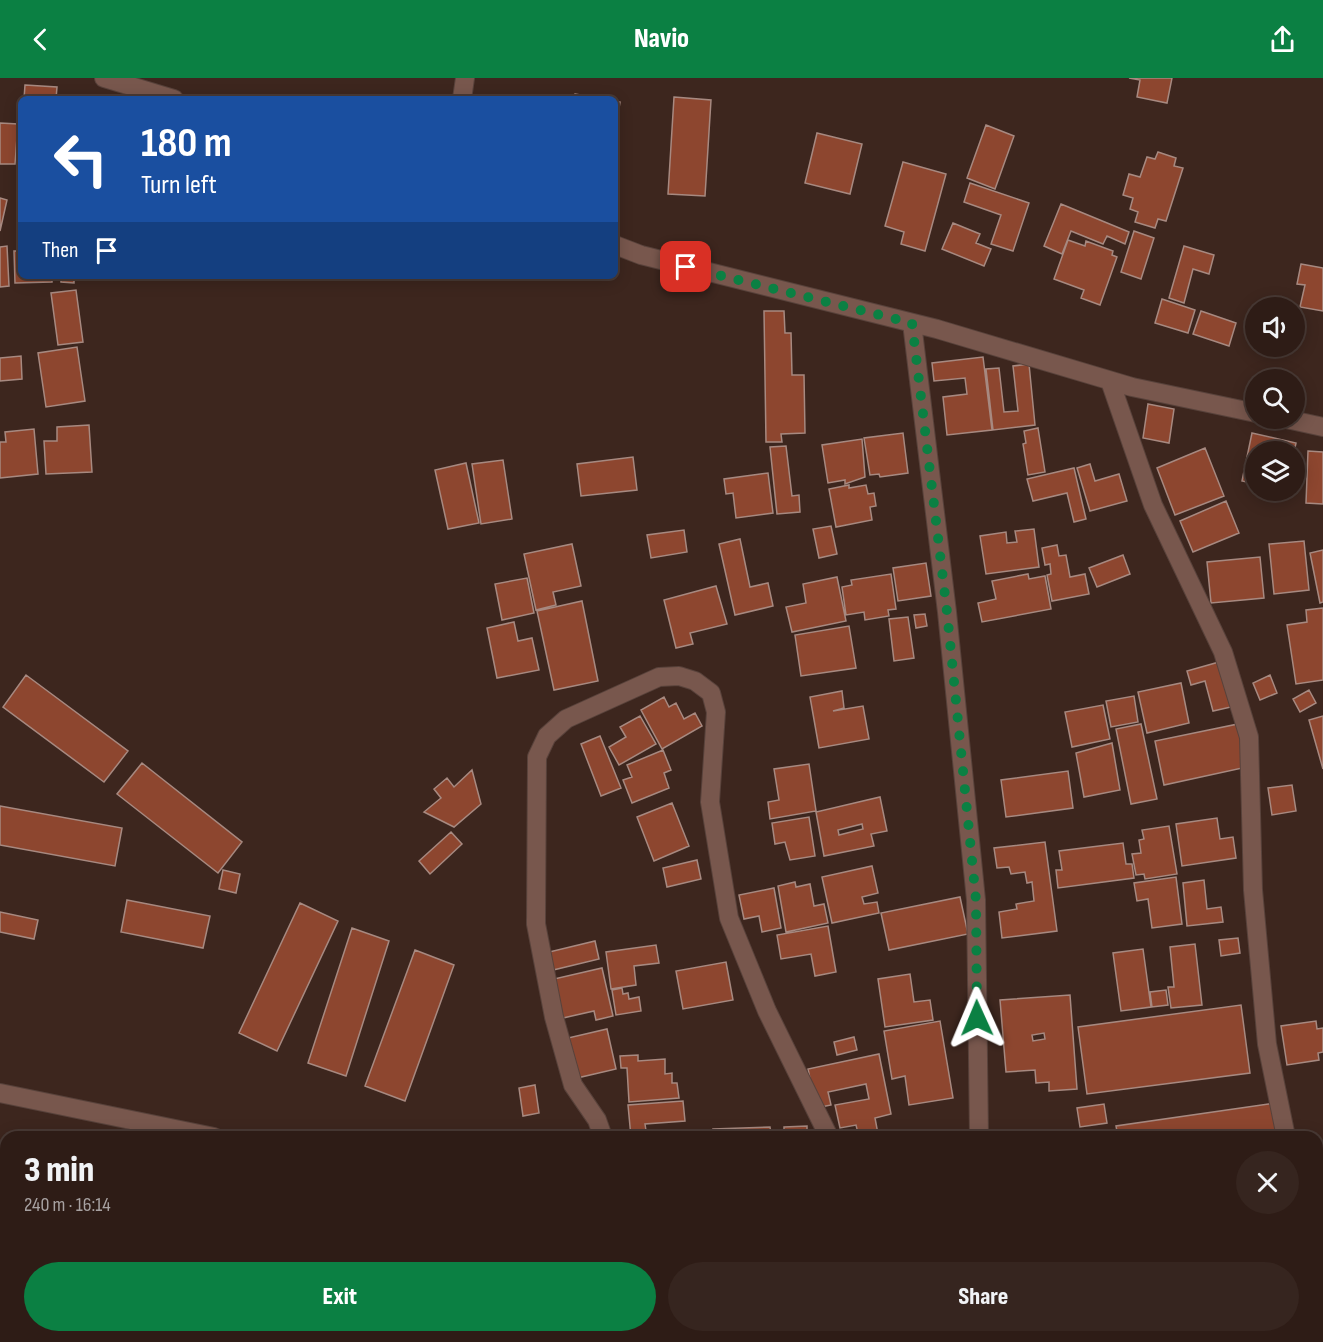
<!DOCTYPE html>
<meta charset="utf-8">
<style>
body{margin:0;font-family:"Sofia Sans Condensed",sans-serif;background:#36251f;color:#f1f3f6;height:100vh;display:flex;flex-direction:column;font-size:22px;white-space:nowrap}
*{box-sizing:border-box;margin:0}
p{font-size:20px;color:#a7a1a1}
.icon{flex:none;width:33px;height:33px;fill:none;stroke:currentColor;stroke-width:2;stroke-linecap:round;stroke-linejoin:round}
.map{position:relative;flex:1;overflow:hidden}
.drawer{position:absolute;left:0px;top:1053px;width:1323px;height:212px;display:flex;flex-direction:column;background:#2e1c16;border-radius:18px 18px 0 0;box-shadow:0 3px 15px #0003,0 0 0 2px #493a35}
.drawer>*{flex:none}
.banner{position:absolute;left:18px;top:18px;width:600px;height:183px;border-radius:9px;box-shadow:0 3px 15px #0003,0 0 0 2px #493a35;background:#1a4fa0;color:#fff;overflow:hidden}
.tools{position:absolute;left:1245px;top:219px;display:grid;gap:12px}
.tools a{display:grid;place-items:center;width:60px;height:60px;border-radius:50%;background:#2e1c16;box-shadow:0 3px 15px #0003,0 0 0 2px #493a35;font-size:30px}
.pin{position:absolute;display:grid;place-items:center;width:51px;height:51px;color:#fff;margin:-26px;border-radius:12px;box-shadow:0 3px 9px #0006}
.me{position:absolute;width:66px;margin:-33px;rotate:359deg;stroke-linejoin:round;filter:drop-shadow(0 0 4px #0008)}
.turn{display:flex;align-items:center;gap:21px;height:126px;padding:0 24px;font-size:27px}
.turn .icon{width:78px;height:78px;stroke-width:2.5}
.turn b{display:block;font-size:42px;line-height:51px}
.then{display:flex;align-items:center;height:57px;padding:0 24px;background:#0003;gap:12px;font-size:22px}
.round{display:grid;place-items:center;flex:none;width:63px;height:63px;border-radius:32px;background:#36251f}
.summary{display:flex;align-items:center;justify-content:space-between;height:102px;padding:0 24px}
h1{font-size:36px;font-weight:800;line-height:45px}
.primary-button{display:flex;gap:12px;margin-top:auto;padding:12px 24px}
.primary-button a{flex:1;height:69px;border-radius:36px;background:#0b8043;color:#fff;font-size:24px;font-weight:800;line-height:69px;text-align:center}
.primary-button a+a{background:#36251f;color:#f1f3f6}
header{display:flex;justify-content:space-between;align-items:center;height:78px;padding:0 24px;background:#0b8043;color:#fff;font-size:27px;font-weight:800}
.map>svg:first-child{display:block}
.building{fill:#8d462f;stroke:#a78980;stroke-width:1.5;fill-rule:evenodd}
.lines{fill:none;stroke-linecap:round;stroke-linejoin:round}
.minor-casing{stroke:#58423b;stroke-width:20}
.minor{stroke:#78574d;stroke-width:18}
.route{stroke:#0b8043;stroke-width:10;stroke-dasharray:0 18}
</style>
<header><svg class="icon" aria-label="back" viewBox="0 0 24 24"><path d="M15 5l-7 7 7 7"/></svg>Navio<svg class="icon" aria-label="share" viewBox="0 0 24 24"><path d="M12 15V3M7 8l5-5 5 5M5 13v7h14v-7"/></svg></header>
<div class="map">
<svg width="1323" height="1264" viewBox="0 0 1323 1264">
<rect width="100%" height="100%" fill="#3d261e"/>
<path class="building" d="M1129,0H1172L1167,25L1137,19L1140,2Z
M25,7L57,9L56,21H24Z
M575,16L602,21H574Z
M674,19L711,22L705,118L668,116Z
M615,23L620,24L615,54Z
M0,45L18,46L15,86H0Z
M986,47L1014,58L995,111L967,100Z
M817,55L862,66L850,116L805,105Z
M1158,74L1176,80L1174,88L1183,90L1166,143L1158,141L1155,150L1135,144L1138,134L1130,131L1133,120L1123,117L1129,96L1140,99L1147,79L1155,81Z
M903,84L946,96L925,173L901,166L904,154L885,148Z
M970,105L1029,125L1013,173L991,166L1001,137L964,124Z
M0,120L7,122L0,153Z
M1061,126L1129,154L1125,166L1107,158L1103,166L1071,153L1062,176L1044,168Z
M953,145L980,156L976,165L991,171L984,188L942,171Z
M1134,153L1154,160L1141,201L1121,194Z
M1068,162L1085,168L1086,163L1113,173L1112,177L1117,179L1100,227L1081,220L1084,212L1054,201Z
M7,168L9,208L0,209V169Z
M1184,168L1214,177L1209,196L1193,191L1184,225L1169,220Z
M14,173H21V198H52V204L15,205Z
M1301,186L1323,190V233L1300,229L1305,207L1297,206Z
M61,198H74V205L61,204Z
M76,212L83,264L58,267L51,215Z
M1162,221L1195,232L1188,255L1155,245Z
M764,233H784L785,255H791L792,297H804L805,355L781,356L782,364H766Z
M1201,233L1236,245L1229,268L1193,256Z
M1294,238L1303,239L1299,264L1294,263Z
M77,269L85,323L46,329L38,275Z
M21,278L22,301L0,303V280Z
M983,279L992,352L947,357L943,319L967,316L965,300L934,303L932,285Z
M1029,286L1035,347L993,352L986,291L999,290L1004,334L1018,333L1013,288Z
M1148,326L1174,331L1169,365L1143,360Z
M89,347L92,394L46,396L44,363H57V349Z
M1038,350L1045,394L1028,397L1023,366L1026,365L1024,353Z
M34,351L38,396L0,400V364H6L5,354Z
M903,355L908,395L880,399L879,396L870,397L864,360Z
M1252,355L1296,365L1294,374H1256V406L1242,403Z
M862,361L865,399L845,406V402L828,405L822,367Z
M786,368L792,418L799,417L800,434L777,436L770,369Z
M1205,370L1224,418L1175,437L1157,390Z
M1308,373L1323,374V426L1306,425Z
M633,379L637,412L581,418L577,386Z
M503,382L512,441L481,446L472,386Z
M466,385L479,445L448,451L435,392Z
M1090,386L1095,403L1119,396L1127,423L1090,433L1077,390Z
M1074,390L1086,441L1074,444L1067,415L1033,423L1027,401Z
M768,395L773,435L736,440L733,415L726,416L724,401Z
M849,407V410L866,407L868,416L874,415L876,428L870,429L872,442L836,449L829,411Z
M1226,423L1239,455L1193,474L1180,443Z
M831,448L837,476L819,480L813,451Z
M1034,451L1039,489L986,496L980,458L1006,454L1007,465L1017,464L1015,453Z
M684,452L687,474L651,480L647,457Z
M740,461L750,509L768,505L773,528L735,537L719,466Z
M1304,463L1309,512L1274,516L1269,466Z
M572,466L581,508L553,514L556,527L536,532L524,476Z
M1057,467L1059,478L1066,477L1070,499L1085,496L1089,516L1052,523L1047,497L1051,496L1050,486L1045,487L1042,470Z
M1323,472V524L1320,525L1310,475Z
M1123,477L1130,496L1097,509L1089,490Z
M1260,479L1264,520L1211,525L1207,484Z
M926,485L931,518L898,523L893,490Z
M891,496L896,531L888,532L889,538L865,542L864,534L846,537L842,509L852,507L851,502Z
M1028,496L1029,501L1045,498L1051,531L982,544L978,525L996,521L992,503Z
M837,499L846,543L792,554L786,529L806,525L803,506Z
M527,500L534,535L502,542L495,506Z
M716,508L727,546L690,555L693,566L676,570L664,522Z
M582,523L598,603L554,612L537,533Z
M1323,530V602L1296,606L1287,547L1307,544L1306,532Z
M925,536L927,548L916,550L914,537Z
M908,539L914,580L894,583L889,541Z
M514,544L518,563L532,560L539,592L497,600L487,550Z
M849,548L856,590L801,598L795,557Z
M1219,584L1231,629L1213,633L1205,603L1191,607L1187,593Z
M26,597L128,673L104,704L3,629Z
M1270,597L1277,615L1260,622L1253,605Z
M1181,605L1189,645L1147,655L1138,614Z
M1309,612L1316,625L1300,634L1293,621Z
M842,613L844,630L833,633L863,628L869,661L819,670L810,619Z
M1134,618L1138,644L1111,649L1106,623Z
M664,619L669,629L676,625L684,641L695,635L702,648L662,671L641,632Z
M1103,627L1110,661L1072,669L1065,634Z
M640,638L656,666L619,687L609,669L626,659L620,649Z
M1323,638V691L1309,642Z
M1141,646L1157,721L1131,726L1116,651Z
M1238,646L1247,689L1164,707L1155,663Z
M600,658L621,710L601,718L581,666Z
M1112,665L1120,712L1084,719L1076,675Z
M663,672L671,692L664,695L669,710L632,725L623,702L632,699L627,687Z
M142,685L242,764L218,795L117,716Z
M809,686L816,733L770,741L768,724L779,722L774,691Z
M472,692L481,726L454,749L424,734L441,720L434,711L447,700L454,709Z
M1068,693L1073,730L1006,739L1001,702Z
M1292,707L1296,733L1272,737L1268,710Z
M880,719L887,753L871,756L874,768L824,778L816,734ZM862,746L863,751L839,757L838,752Z
M672,725L689,768L654,783L637,739Z
M0,728L122,750L115,788L0,767Z
M809,739L815,778L790,782L785,764L775,766L772,745Z
M1217,740L1220,761L1233,759L1236,780L1182,788L1176,746Z
M1169,748L1177,796L1145,801L1144,796L1136,797L1132,776L1141,775L1139,762L1144,761L1142,752Z
M451,754L462,766L430,796L419,783Z
M1045,764L1057,853L1002,860L999,834L1017,831L1016,826L1034,823L1032,804L1027,805L1025,794L1011,796L1009,789L997,790L994,770Z
M1123,765L1126,786H1132L1134,800L1058,810L1056,792H1062L1059,773Z
M697,782L701,801L667,809L663,790Z
M872,788L878,815L862,819L864,826L877,824L879,835L832,845L822,799Z
M223,792L240,796L236,815L219,811Z
M1176,799L1182,846L1152,850L1148,821L1137,823L1134,805Z
M1204,802L1207,831L1221,829L1223,844L1187,848L1183,805Z
M795,804L796,809L810,806L814,828L824,826L828,845L786,854L778,808Z
M774,810L781,850L762,854L759,838L744,841L739,817Z
M960,819L968,856L889,872L881,835Z
M127,822L210,838L203,870L121,854Z
M300,825L338,843L277,973L239,955Z
M0,834L38,842L34,861L0,854Z
M828,848L836,894L815,898L811,876L781,881L777,857Z
M352,850L389,863L346,998L308,985Z
M1238,860L1240,875L1221,878L1219,862Z
M595,863L599,881L549,893L545,875Z
M1195,866L1202,927L1171,930L1168,909H1174L1170,869Z
M656,867L659,885L634,888L636,907L611,911L606,874Z
M1143,871L1151,929L1121,933L1113,875Z
M415,872L454,887L405,1023L365,1008Z
M726,884L733,922L683,931L676,893Z
M602,890L613,938L596,942L594,933L563,940L554,901Z
M910,896L914,924L930,922L933,942L885,949L878,901Z
M622,910L623,916L628,915L629,921L639,919L641,933L616,937L612,912Z
M1166,912L1168,927L1152,929L1150,914Z
M1070,917L1077,1011L1049,1013V1004L1036,1005L1035,992L1006,994L1000,922ZM1044,955L1045,961L1033,963L1032,957Z
M1241,927L1250,995L1087,1016L1078,949Z
M940,943L953,1020L909,1027L905,998L892,1001L884,953Z
M1316,943L1317,951L1323,950V974L1318,975L1319,982L1287,987L1281,948Z
M607,951L616,991L577,1000L568,960Z
M854,959L857,972L837,977L834,964Z
M879,976L891,1036L875,1040L878,1056L859,1059L856,1047L840,1050L835,1027L869,1021L866,1006L828,1014L831,1027L816,1030L808,991Z
M638,977V983L665,981V996L672,995V1005H677L679,1020L629,1024L627,990H621L620,978Z
M535,1007L539,1035L523,1038L519,1010Z
M683,1023L685,1043L645,1046L647,1059H631L628,1027Z
M1275,1025L1279,1052L1231,1059H1118L1116,1048Z
M1104,1026L1107,1045L1080,1049L1077,1030Z
M807,1048V1053H821V1059H714L713,1051L770,1049L771,1056L784,1055V1049Z
M1317,1117H1323V1146L1317,1147Z"/>
<g class="lines">
<defs>
<path id="minor" d="M104,0L174,21
M462,21L465,0
M615,167L641,177L937,251L1132,309L1256,335
M912,245L947,534L976,822L979,1059
M1110,303L1153,427L1223,574L1249,659L1253,812L1267,966L1286,1059
M1282,340L1323,349
M0,1015L214,1059
M603,1059L597,1042L573,1007L554,939L536,846L537,679L547,658L566,641L659,599L679,598L695,603L711,615L716,634L710,724L729,840L767,933L829,1059
M1317,1085L1323,1084
M1016,1258V1264
M702,1264V1258"/>
</defs>
<use href="#minor" class="minor-casing"/>
<use href="#minor" class="minor"/>
</g>
<g class="lines">
<path class="route" d="M686,189L912,245L947,534L976,822L977,940"/>
</g>
</svg>
<div class="tools">
<a><svg class="icon" aria-label="sound" viewBox="0 0 24 24"><path d="M4 9h4l5-4v14l-5-4H4zM17 9q2 3 0 6"/></svg></a>
<a><svg class="icon" aria-label="search" viewBox="0 0 24 24"><circle cx="10" cy="10" r="6"/><path d="M15 15l6 6"/></svg></a>
<a><svg class="icon" aria-label="layers" viewBox="0 0 24 24"><path d="M12 4l9 5-9 5-9-5zM3 14l9 5 9-5"/></svg></a>
</div>
<div class="pin" style="left:686px;top:189px;background:#d93025"><svg class="icon" aria-label="arrive" viewBox="0 0 24 24"><path d="M6 21V4h12l-3 4 3 4H6"/></svg></div>
<svg class="me" style="left:977px;top:940px" viewBox="-20 -20 40 40"><path d="M0-17L14 15 0 8-14 15z" fill="#0b8043" stroke="#fff" stroke-width="4"/></svg>
<div class="banner">
<div class="turn"><svg class="icon" aria-label="left" viewBox="0 0 24 24"><path d="M17 20v-9H6M10 6l-5 5 5 5"/></svg><div><b>180 m</b>Turn left</div></div>
<div class="then">Then<svg class="icon" aria-label="arrive" viewBox="0 0 24 24"><path d="M6 21V4h12l-3 4 3 4H6"/></svg></div>
</div>
<section class="drawer">
<div class="summary"><div><h1>3 min</h1><p>240 m · 16:14</p></div><a class="round"><svg class="icon" aria-label="close" viewBox="0 0 24 24"><path d="M6 6l12 12M18 6L6 18"/></svg></a></div>
<div class="primary-button"><a>Exit</a><a>Share</a></div>
</section>
</div>
